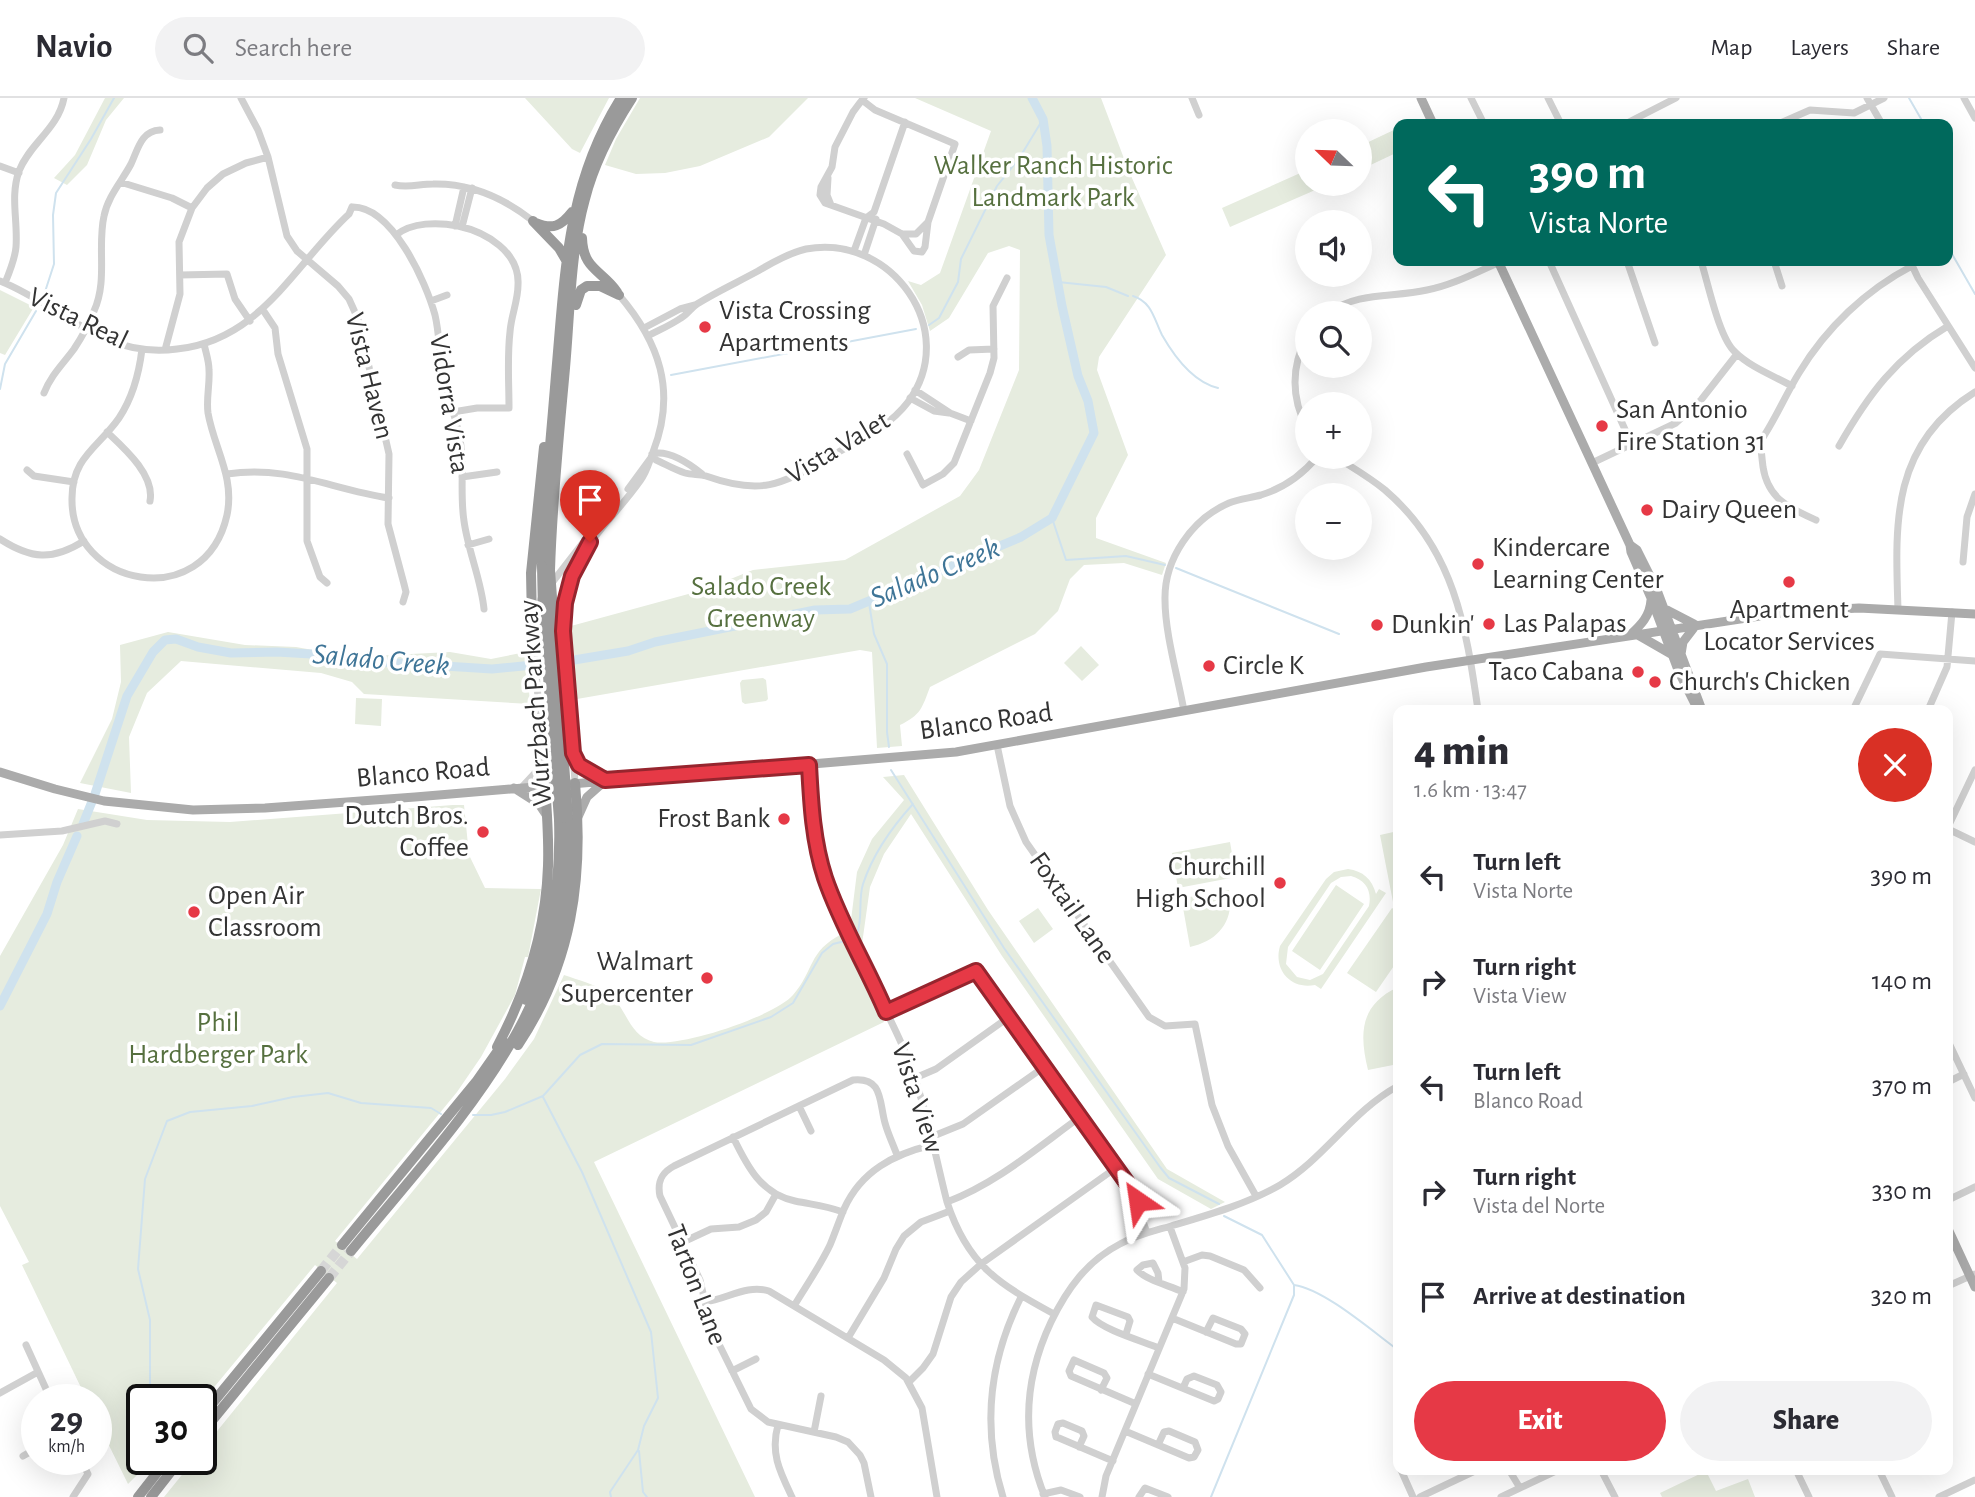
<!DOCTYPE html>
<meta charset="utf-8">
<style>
body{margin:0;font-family:"Alegreya Sans",sans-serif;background:#f2f2f3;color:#2b2b33;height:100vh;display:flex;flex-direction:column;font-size:26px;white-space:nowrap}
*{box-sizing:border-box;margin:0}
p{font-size:23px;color:#7c7c81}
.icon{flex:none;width:38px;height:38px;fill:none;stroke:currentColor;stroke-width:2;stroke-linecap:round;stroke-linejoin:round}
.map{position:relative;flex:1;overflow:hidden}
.panel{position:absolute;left:1393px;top:607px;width:560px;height:770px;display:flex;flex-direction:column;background:#fff;border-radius:14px;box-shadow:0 7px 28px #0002}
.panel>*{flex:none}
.hud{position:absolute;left:1393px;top:21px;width:560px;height:147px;border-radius:14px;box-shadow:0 7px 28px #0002;background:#00695c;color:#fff;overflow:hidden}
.needle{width:46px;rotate:293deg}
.buttons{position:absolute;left:1295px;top:21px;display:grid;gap:14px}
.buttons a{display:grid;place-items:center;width:77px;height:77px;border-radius:50%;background:#fff;box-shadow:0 7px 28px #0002;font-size:35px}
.speed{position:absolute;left:21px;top:1286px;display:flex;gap:14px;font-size:35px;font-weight:700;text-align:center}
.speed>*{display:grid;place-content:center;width:91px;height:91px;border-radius:50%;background:#fff;box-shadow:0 7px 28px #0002;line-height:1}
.speed small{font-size:18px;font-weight:400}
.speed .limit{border:4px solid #111;border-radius:10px;background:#fff;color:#111}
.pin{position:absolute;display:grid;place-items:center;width:60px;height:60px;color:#fff;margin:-72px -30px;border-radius:50% 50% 50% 0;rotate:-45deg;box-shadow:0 0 7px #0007}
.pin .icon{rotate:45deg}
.me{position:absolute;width:77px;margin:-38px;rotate:328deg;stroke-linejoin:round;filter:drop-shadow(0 0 5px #0008)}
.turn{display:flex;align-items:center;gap:24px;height:147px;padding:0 21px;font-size:32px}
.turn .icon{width:91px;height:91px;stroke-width:2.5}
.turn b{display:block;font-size:49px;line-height:60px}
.round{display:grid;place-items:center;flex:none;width:74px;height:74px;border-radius:37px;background:#f2f2f3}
.head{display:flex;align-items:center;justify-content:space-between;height:119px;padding:0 21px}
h1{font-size:42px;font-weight:800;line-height:52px}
.button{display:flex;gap:14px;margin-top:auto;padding:14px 21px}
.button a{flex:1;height:80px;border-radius:42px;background:#e63946;color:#fff;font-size:28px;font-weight:800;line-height:80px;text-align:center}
.button a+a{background:#f2f2f3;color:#2b2b33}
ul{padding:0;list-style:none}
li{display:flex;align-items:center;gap:21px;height:105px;padding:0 21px}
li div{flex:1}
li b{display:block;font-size:26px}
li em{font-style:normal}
header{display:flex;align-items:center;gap:42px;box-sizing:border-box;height:98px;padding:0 35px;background:#fff;border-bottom:2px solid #e1e1e2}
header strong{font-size:33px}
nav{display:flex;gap:38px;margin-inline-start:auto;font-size:24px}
.search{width:490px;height:63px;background:#f2f2f3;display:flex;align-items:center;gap:18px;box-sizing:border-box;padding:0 24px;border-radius:38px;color:#7c7c81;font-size:26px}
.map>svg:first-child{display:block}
.green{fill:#e6ecdf;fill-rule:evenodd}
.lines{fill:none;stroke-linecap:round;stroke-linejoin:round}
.stream{stroke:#cfe2ee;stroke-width:2}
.river{stroke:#cfe2ee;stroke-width:9}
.highway-tunnel{stroke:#d6d6d6;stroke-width:10;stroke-dasharray:10 5;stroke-linecap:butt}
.minor{stroke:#d0d0d0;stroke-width:7}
.major{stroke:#ababab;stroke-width:9}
.highway{stroke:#9a9a9a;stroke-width:10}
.highway-bridge{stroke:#9a9a9a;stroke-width:10}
.route-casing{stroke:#96252e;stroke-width:18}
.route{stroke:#e63946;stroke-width:12}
.poi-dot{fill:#e63946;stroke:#fff;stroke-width:2.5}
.labels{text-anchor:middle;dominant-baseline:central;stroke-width:7;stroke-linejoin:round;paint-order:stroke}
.park-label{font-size:28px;fill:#56703f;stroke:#fff}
.poi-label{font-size:28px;fill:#333;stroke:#fff;text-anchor:start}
.street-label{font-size:28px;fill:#333;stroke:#fff}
.water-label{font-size:30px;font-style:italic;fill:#3f7597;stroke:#fff}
</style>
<header>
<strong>Navio</strong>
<div class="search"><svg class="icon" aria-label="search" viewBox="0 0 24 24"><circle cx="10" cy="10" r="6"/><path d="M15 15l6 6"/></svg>Search here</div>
<nav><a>Map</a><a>Layers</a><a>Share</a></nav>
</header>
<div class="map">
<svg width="1975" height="1399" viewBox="0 0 1975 1399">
<rect width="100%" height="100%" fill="#fff"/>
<path class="green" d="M105,0H124L106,22L87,67L67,87L54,80L75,57Z
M525,0H609L580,55L572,51Z
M640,0H808L769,39L700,68L665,75L636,76L605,67L616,41Z
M915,0H1101L1128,71L1166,157L1099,259L1097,272L1128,357L1096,420V440L1166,465L1162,477L1124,465L1084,467L1070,481L1058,513L1035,536L930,589C922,610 921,617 900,627L902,648L877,650L872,554L860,552L577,601L571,528L703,492L753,472L845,462L960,398L979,372L1019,272L1020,152L1009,148L988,155L949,220L930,233L922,207L908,183L921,187L940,175L991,33Z
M1398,30V54L1360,72V48Z
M1307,72V86H1329L1230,129L1222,110Z
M0,192L34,209L5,257L0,255Z
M168,534L245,547L296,549L352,559L450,554L491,561L526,554L530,606L364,596L352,584L321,575L181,563L147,595L129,639L131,695L80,685L112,621L121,584L120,547Z
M1081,548L1099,567L1082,583L1064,565Z
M763,580L766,582L768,601L766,603L745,606L742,604L740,585L742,582Z
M356,600L382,601L381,628L355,626Z
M904,677L988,812L1167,1071L1225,1104L1211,1111L1158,1081L1002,858L911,716L884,756L870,789L862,846L851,822L857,774L872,741L904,702L883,679Z
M453,707H464L469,757L485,790L541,791L528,859H525L515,897L481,959L457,994L335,1143L357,1161L505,981L534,941L564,877C578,882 595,886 608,895C627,909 628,938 654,944C682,949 775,918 793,897C814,873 808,853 842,836L884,924L594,1064L755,1399H164L194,1362H201V1353L337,1185L315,1167L201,1305V1302H142V1362H152L128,1386L96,1321V1302H87L22,1167L29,1164L0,1108V858L63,747L78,711L147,722L230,724Z
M1398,733V803L1393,804L1380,737Z
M1230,744L1236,779L1178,790L1172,755Z
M1348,771C1363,773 1372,781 1376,796L1379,791L1386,795L1321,891L1315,887C1291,892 1273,872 1280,848L1326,781L1334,774ZM1351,778C1366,782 1372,793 1369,808L1323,876L1310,882L1297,879L1286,866L1288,849L1331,785L1341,779Z
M1336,787L1364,806L1320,872L1292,853Z
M1229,792C1235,822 1219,843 1190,849L1182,804L1184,800Z
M1038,810L1053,831L1034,845L1019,823Z
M1392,810L1398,814V862L1376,894L1347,875Z
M1398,889V966L1368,972C1359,935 1360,907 1398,889Z
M1706,1373L1716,1393L1748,1381L1755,1399H1662L1660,1395Z"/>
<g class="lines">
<path class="stream" d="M1909,0L1924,26
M1948,140L1952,156L1975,196
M1058,184L1106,189L1128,198
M1133,198C1152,204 1154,221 1162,237C1174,258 1193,284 1218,290
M43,200L54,166L53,117L56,95L91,41L114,0
M929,227L939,220L958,184L961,161L997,88L1020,59L1043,21
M671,277L916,231
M0,291L5,266L36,213
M1052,420L1066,462L1126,458L1165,467
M1176,470L1339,536
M869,505L874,536L887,566V634L889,649
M891,672L1004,850L1160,1069L1169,1080L1219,1106
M857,836C863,820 858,802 863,786C873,756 892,729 913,706
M543,999L582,1074L651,1234L658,1300L644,1328L638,1352L610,1394L611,1399
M473,1017H491L505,1014L543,998L580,957L602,946L691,947L771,919L793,905L822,855L833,846L845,843
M1294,1187C1324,1191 1372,1233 1398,1252
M150,1302V1222L138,1171L145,1081L167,1023L190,1014L252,1008L293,999L328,995L361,1005L431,1010L441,1016
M639,1353L643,1394L647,1399
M153,1362V1367
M1211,1399L1294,1197V1187L1262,1137L1224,1118"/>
<path class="river" d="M83,726L95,696L127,598L153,554L165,542L176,541L198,549L231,555L277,554L311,556L349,562L492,571L562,564L628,553L655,544L815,512L850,511L1021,439L1052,420L1094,335L1088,303L1078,278L1062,208L1049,137L1047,48L1043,21L1032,0
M0,908L47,816L57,784L77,738"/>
<path class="highway-tunnel" d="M321,1173L342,1147
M329,1180L351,1153"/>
<path class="minor" d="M241,0L258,32L268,59L287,138L297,153L338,188L349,201L358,221L389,356L388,426L404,486L406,494L403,504
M1192,0L1199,17
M1471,0L1484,26
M1548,0L1561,26
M1867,0L1882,26
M1964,0L1975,20
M862,2L875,12L955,46L928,124L925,149L922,154L914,153L902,136L884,126L825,105L820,97L821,89L832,69L835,49L853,14C857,9 860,4 864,0
M1625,26L1676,0
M1778,26L1810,12L1854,15L1884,0
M0,68L19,75
M828,80L827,97L831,107
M120,84L172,100L192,110
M395,87C408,90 420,86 433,86C472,85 504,100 533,123
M352,109C392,108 426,184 435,217C440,238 439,260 444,281C449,303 458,325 461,348C464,373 460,398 464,423C468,453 481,481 484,511
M455,128L464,89
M462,129L472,90
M903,136H916L928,124
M396,137C412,124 438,124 458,128C486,134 520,154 518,187C518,203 511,218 510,234C507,259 509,285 509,310H477L453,314
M854,153L866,120L874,114L905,24
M864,157L876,121
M1549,163L1632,347
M1627,163L1655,245
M1701,163C1708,185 1719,240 1735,254C1750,269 1774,278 1792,288
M1774,163L1782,188
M1910,163L1918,180L1975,270
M180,177L227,176L235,201L250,223
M0,183C38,198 71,226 109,242C130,251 154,254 177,251C261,242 293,168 349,116L352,109
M5,185C10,173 15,161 16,149C18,122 10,99 19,73C30,45 58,31 64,0
M431,203L447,197
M263,212L275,230L278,256L307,351V443L320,479L327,485
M1328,215C1359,193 1392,200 1427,192C1453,187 1477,174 1502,163
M644,230L680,211L695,207
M648,238C659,232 671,227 681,220C687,217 691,210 697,206C716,194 738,184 758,173C773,164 789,155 806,151C891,135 961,232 908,304C889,329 861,341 835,356C783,385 765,399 706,378C699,376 692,377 685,375C675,372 665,366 656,362L652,356
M1307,239C1291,268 1291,300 1307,330
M142,251C139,276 133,299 119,320C99,349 72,359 72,400C70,489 205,516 227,417C235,379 214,350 208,315C206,300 210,287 209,272C209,263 206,255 204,246
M165,252L180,196L179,144L192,110L207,90L223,76L246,65L268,59
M958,259L969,252L994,251
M915,292L950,315L971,323
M44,295C51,277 63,266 74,251C82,239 89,226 94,213C108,182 97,149 104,118C108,98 122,83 131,66C138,51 141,33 160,32
M910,300L934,313L949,315
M107,334C124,350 155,377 150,403
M1839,348C1868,297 1896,259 1948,228
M652,356C668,351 690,366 702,376
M907,356L923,387L943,376L954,365L990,275L994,260L993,208L1007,180
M1336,359C1353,370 1369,379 1385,392C1454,451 1466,528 1478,612
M1592,365L1676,325L1701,302L1737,256
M27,372L34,378L74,384
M227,376C289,367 330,391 389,400
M462,379L497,374
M628,391L650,361
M1816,422C1789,410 1768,401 1763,369C1762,359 1760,350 1762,341C1776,320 1786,296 1799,275C1826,230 1866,192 1912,168
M0,441C31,461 52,463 84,443
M468,447L489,441
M1963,464L1967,419L1975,396
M551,486L589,437
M542,498L532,524L545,687
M1898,511C1895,425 1891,346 1975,294
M1853,612L1880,556L1975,563
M1928,612L1947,569L1952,514
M1184,613C1178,579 1165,536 1165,502C1164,461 1192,421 1229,405C1239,401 1250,400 1261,397C1284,390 1302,377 1317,359
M997,647L1010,708L1026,744L1149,919L1165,928L1195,926L1212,1007L1228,1048L1256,1098
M575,661L582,670L605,683
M809,667C811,705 813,742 825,778C844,838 878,892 903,949C924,998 934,1052 947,1104C968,1168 999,1186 1054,1216
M575,685C573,648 569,611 566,573C564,547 560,519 567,493C579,447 614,420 640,383C647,374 649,364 653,354C677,293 659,244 619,197
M522,689L536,674L541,661
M1948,729L1975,672
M1948,731L1975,744
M0,737L62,733L105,723L117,726
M886,914L976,873L1132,1092L1147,1135
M1948,943L1975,1000
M915,980L936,971L1009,919
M1948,984L1964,976
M799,1008L811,1033
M733,1039C747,1068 761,1096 795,1103C814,1107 823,1107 843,1114
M931,1039L963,1026L1044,969
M1948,1102L1975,1089
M947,1104C997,1085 1037,1050 1080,1019
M683,1144L711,1131L739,1129L756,1122L766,1114L776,1096
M1183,1164L1202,1157L1210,1158L1244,1172L1260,1190
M1159,1184L1158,1175L1153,1165L1143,1167L1137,1172C1148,1183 1168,1187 1183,1194
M1948,1188L1975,1176
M705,1204C727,1201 747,1186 769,1193L884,1262L906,1280L922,1310L937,1399
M794,1208C806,1188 820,1168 830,1147C835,1135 839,1123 844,1111C861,1073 894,1056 932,1047
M1172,1220L1236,1246H1241L1245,1236L1241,1231L1213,1220L1206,1234
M1126,1236L1130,1223L1128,1219L1096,1207L1092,1219C1103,1232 1142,1243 1159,1250
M848,1240L884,1180L896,1151L904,1138L921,1124L950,1113
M26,1247L51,1302
M732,1273L756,1261
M1148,1276L1214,1303L1218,1301L1221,1294L1217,1287L1194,1278L1187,1281L1183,1290
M909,1284L923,1270L933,1256L951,1199L961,1184L981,1166L1117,1069
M1101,1292L1107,1280L1104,1275L1074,1262L1069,1273L1071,1278L1136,1306
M0,1295L38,1274
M778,1327C770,1355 780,1374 792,1399
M1125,1333L1189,1360L1194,1359L1198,1352L1195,1344L1169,1333L1164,1334L1158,1347
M814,1334L821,1298
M1079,1349L1084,1338L1082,1333L1063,1325L1058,1326L1055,1334L1056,1339L1059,1340L1113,1363
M23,1358L37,1350
M1401,1372L1413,1399
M1509,1372L1520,1390
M1601,1372L1615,1399
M1796,1372L1809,1399
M1879,1372L1892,1399
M1043,1396L1061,1392L1080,1399
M73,1399L88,1376L81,1362
M871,1399L864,1365L860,1357L848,1344L836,1339L768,1324L751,1311L711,1230L700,1182L660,1098C657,1084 661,1075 674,1068L853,982C883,979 879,1003 885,1025C888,1036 893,1046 897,1057
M1003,1399C982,1331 989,1263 1021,1199
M1045,1399C1021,1340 1024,1281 1051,1224C1067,1191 1087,1163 1120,1146C1136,1137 1154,1133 1171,1128C1208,1117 1247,1106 1280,1087C1325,1060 1352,1013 1398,988
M1102,1399L1106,1378L1184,1191L1185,1170L1170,1129
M1139,1399L1145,1390L1168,1399
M1420,1399L1477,1372
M1501,1399L1558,1372
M1939,1399L1975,1382"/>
<path class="major" d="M1421,0L1433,26
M1498,163L1630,447L1631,454L1651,500L1678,572L1698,612
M1630,447L1637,452L1657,492L1702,612
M1667,512L1694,526
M1630,537C1641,527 1650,518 1651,502
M1638,537L1671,556
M1681,556L1683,544L1696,527
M0,674L55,691L104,703L193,712L265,710L415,699L956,654L1426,569L1787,514L1859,510L1975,516
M514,690L539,706L547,718
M578,719L587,699L605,683
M1948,1131L1975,1189"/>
<path class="highway" d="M533,123L559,150L566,162
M536,125C553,132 561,128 572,114
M582,140C583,172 602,172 617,194
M576,207L581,192L587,188H600L619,197
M542,468C544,405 551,341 556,277C565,178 566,87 621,0
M550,472C552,404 559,337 565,270C570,215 570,155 585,101C594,65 612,31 632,0
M532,524L531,475L544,349
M526,902C553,844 561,784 559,721
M518,947C572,866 584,780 575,685
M497,949C526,894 546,831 548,768C549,741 547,714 545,687
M342,1147L476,984L504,944
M351,1153C460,1020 578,906 568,720
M201,1319L321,1173
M201,1336L329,1180
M138,1399L167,1362
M151,1399L180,1362"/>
<path class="highway-bridge" d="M542,468L543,513L559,721
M550,472L568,720"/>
</g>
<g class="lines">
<defs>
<path id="route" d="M590,444L572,478L565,505L563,533L573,655L579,667L605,682L809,667C811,705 813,744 825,780C841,827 867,869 886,914L976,873L1132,1092L1138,1103"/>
</defs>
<use href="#route" class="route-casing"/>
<use href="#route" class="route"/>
</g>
<g class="poi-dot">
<circle cx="705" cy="229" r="7"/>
<circle cx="1602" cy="328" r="7"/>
<circle cx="1647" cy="412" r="7"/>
<circle cx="1478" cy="466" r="7"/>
<circle cx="1789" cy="484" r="7"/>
<circle cx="1489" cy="526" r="7"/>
<circle cx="1377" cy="527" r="7"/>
<circle cx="1209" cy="568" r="7"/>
<circle cx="1638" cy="574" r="7"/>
<circle cx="1655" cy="584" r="7"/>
<circle cx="784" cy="721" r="7"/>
<circle cx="483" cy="734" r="7"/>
<circle cx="1280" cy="785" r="7"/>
<circle cx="194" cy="814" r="7"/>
<circle cx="707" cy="880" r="7"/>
</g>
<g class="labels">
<g class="park-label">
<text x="1053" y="68">Walker Ranch Historic<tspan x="1053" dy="32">Landmark Park</tspan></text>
<text x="761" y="489">Salado Creek<tspan x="761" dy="32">Greenway</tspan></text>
<text x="218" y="925">Phil<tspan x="218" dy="32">Hardberger Park</tspan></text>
</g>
<g class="poi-label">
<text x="719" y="213">Vista Crossing<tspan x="719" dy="32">Apartments</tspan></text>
<text x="1616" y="312">San Antonio<tspan x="1616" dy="32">Fire Station 31</tspan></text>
<text x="1661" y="412">Dairy Queen</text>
<text x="1492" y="450">Kindercare<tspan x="1492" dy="32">Learning Center</tspan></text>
<text x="1789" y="512" text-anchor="middle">Apartment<tspan x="1789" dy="32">Locator Services</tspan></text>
<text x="1503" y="526">Las Palapas</text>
<text x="1391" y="527">Dunkin'</text>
<text x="1223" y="568">Circle K</text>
<text x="1624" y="574" text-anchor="end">Taco Cabana</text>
<text x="1669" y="584">Church's Chicken</text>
<text x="469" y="718" text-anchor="end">Dutch Bros.<tspan x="469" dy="32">Coffee</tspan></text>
<text x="770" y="721" text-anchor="end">Frost Bank</text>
<text x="1266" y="769" text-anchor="end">Churchill<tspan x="1266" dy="32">High School</tspan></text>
<text x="208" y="798">Open Air<tspan x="208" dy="32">Classroom</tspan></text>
<text x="693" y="864" text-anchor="end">Walmart<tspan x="693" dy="32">Supercenter</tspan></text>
</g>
<g class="street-label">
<text transform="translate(78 221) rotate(26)">Vista Real</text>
<text transform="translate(369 278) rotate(76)">Vista Haven</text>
<text transform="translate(449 306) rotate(81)">Vidorra Vista</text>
<text transform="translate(838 350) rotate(-31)">Vista Valet</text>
<text transform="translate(536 605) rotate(-94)">Wurzbach Parkway</text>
<text transform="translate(986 624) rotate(-8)">Blanco Road</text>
<text transform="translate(423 675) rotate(-5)">Blanco Road</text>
<text transform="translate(1072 810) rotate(55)">Foxtail Lane</text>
<text transform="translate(917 1000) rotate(72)">Vista View</text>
<text transform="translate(696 1187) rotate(69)">Tarton Lane</text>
</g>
<g class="water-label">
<text transform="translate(935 475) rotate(-23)">Salado Creek</text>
<text transform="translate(381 562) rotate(5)">Salado Creek</text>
</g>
</g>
</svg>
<div class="buttons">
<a><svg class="needle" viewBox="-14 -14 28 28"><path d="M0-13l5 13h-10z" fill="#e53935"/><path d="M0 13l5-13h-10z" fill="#7c7c81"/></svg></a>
<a><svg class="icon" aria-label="sound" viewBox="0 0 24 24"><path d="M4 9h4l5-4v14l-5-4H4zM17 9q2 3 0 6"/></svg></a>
<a><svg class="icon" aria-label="search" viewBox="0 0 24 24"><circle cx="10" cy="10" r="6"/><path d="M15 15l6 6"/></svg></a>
<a>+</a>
<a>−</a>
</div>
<div class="speed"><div>29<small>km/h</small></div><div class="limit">30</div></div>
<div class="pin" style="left:590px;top:444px;background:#d93025"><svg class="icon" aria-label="arrive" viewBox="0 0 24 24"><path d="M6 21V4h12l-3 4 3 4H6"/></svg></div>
<svg class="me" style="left:1138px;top:1103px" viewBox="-20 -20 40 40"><path d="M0-17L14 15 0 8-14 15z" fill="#e63946" stroke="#fff" stroke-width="4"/></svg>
<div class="hud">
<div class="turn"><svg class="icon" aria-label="left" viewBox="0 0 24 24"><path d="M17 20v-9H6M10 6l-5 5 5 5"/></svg><div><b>390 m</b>Vista Norte</div></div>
</div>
<section class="panel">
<div class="head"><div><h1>4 min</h1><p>1.6 km · 13:47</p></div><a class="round" style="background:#d93025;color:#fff"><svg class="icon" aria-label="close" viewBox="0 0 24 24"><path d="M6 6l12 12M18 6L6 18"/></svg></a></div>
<ul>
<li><svg class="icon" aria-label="left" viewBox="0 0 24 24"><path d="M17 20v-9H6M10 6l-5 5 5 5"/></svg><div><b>Turn left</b><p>Vista Norte</p></div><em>390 m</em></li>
<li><svg class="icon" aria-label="right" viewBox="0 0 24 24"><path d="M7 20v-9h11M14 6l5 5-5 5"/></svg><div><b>Turn right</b><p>Vista View</p></div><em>140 m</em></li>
<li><svg class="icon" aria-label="left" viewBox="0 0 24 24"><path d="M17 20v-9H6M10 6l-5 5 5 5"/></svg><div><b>Turn left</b><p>Blanco Road</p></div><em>370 m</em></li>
<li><svg class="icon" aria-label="right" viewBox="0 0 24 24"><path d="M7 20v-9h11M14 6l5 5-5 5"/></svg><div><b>Turn right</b><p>Vista del Norte</p></div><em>330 m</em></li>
<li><svg class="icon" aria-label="arrive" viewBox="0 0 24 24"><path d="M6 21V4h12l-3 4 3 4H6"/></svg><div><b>Arrive at destination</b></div><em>320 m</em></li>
</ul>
<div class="button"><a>Exit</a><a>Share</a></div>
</section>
</div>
